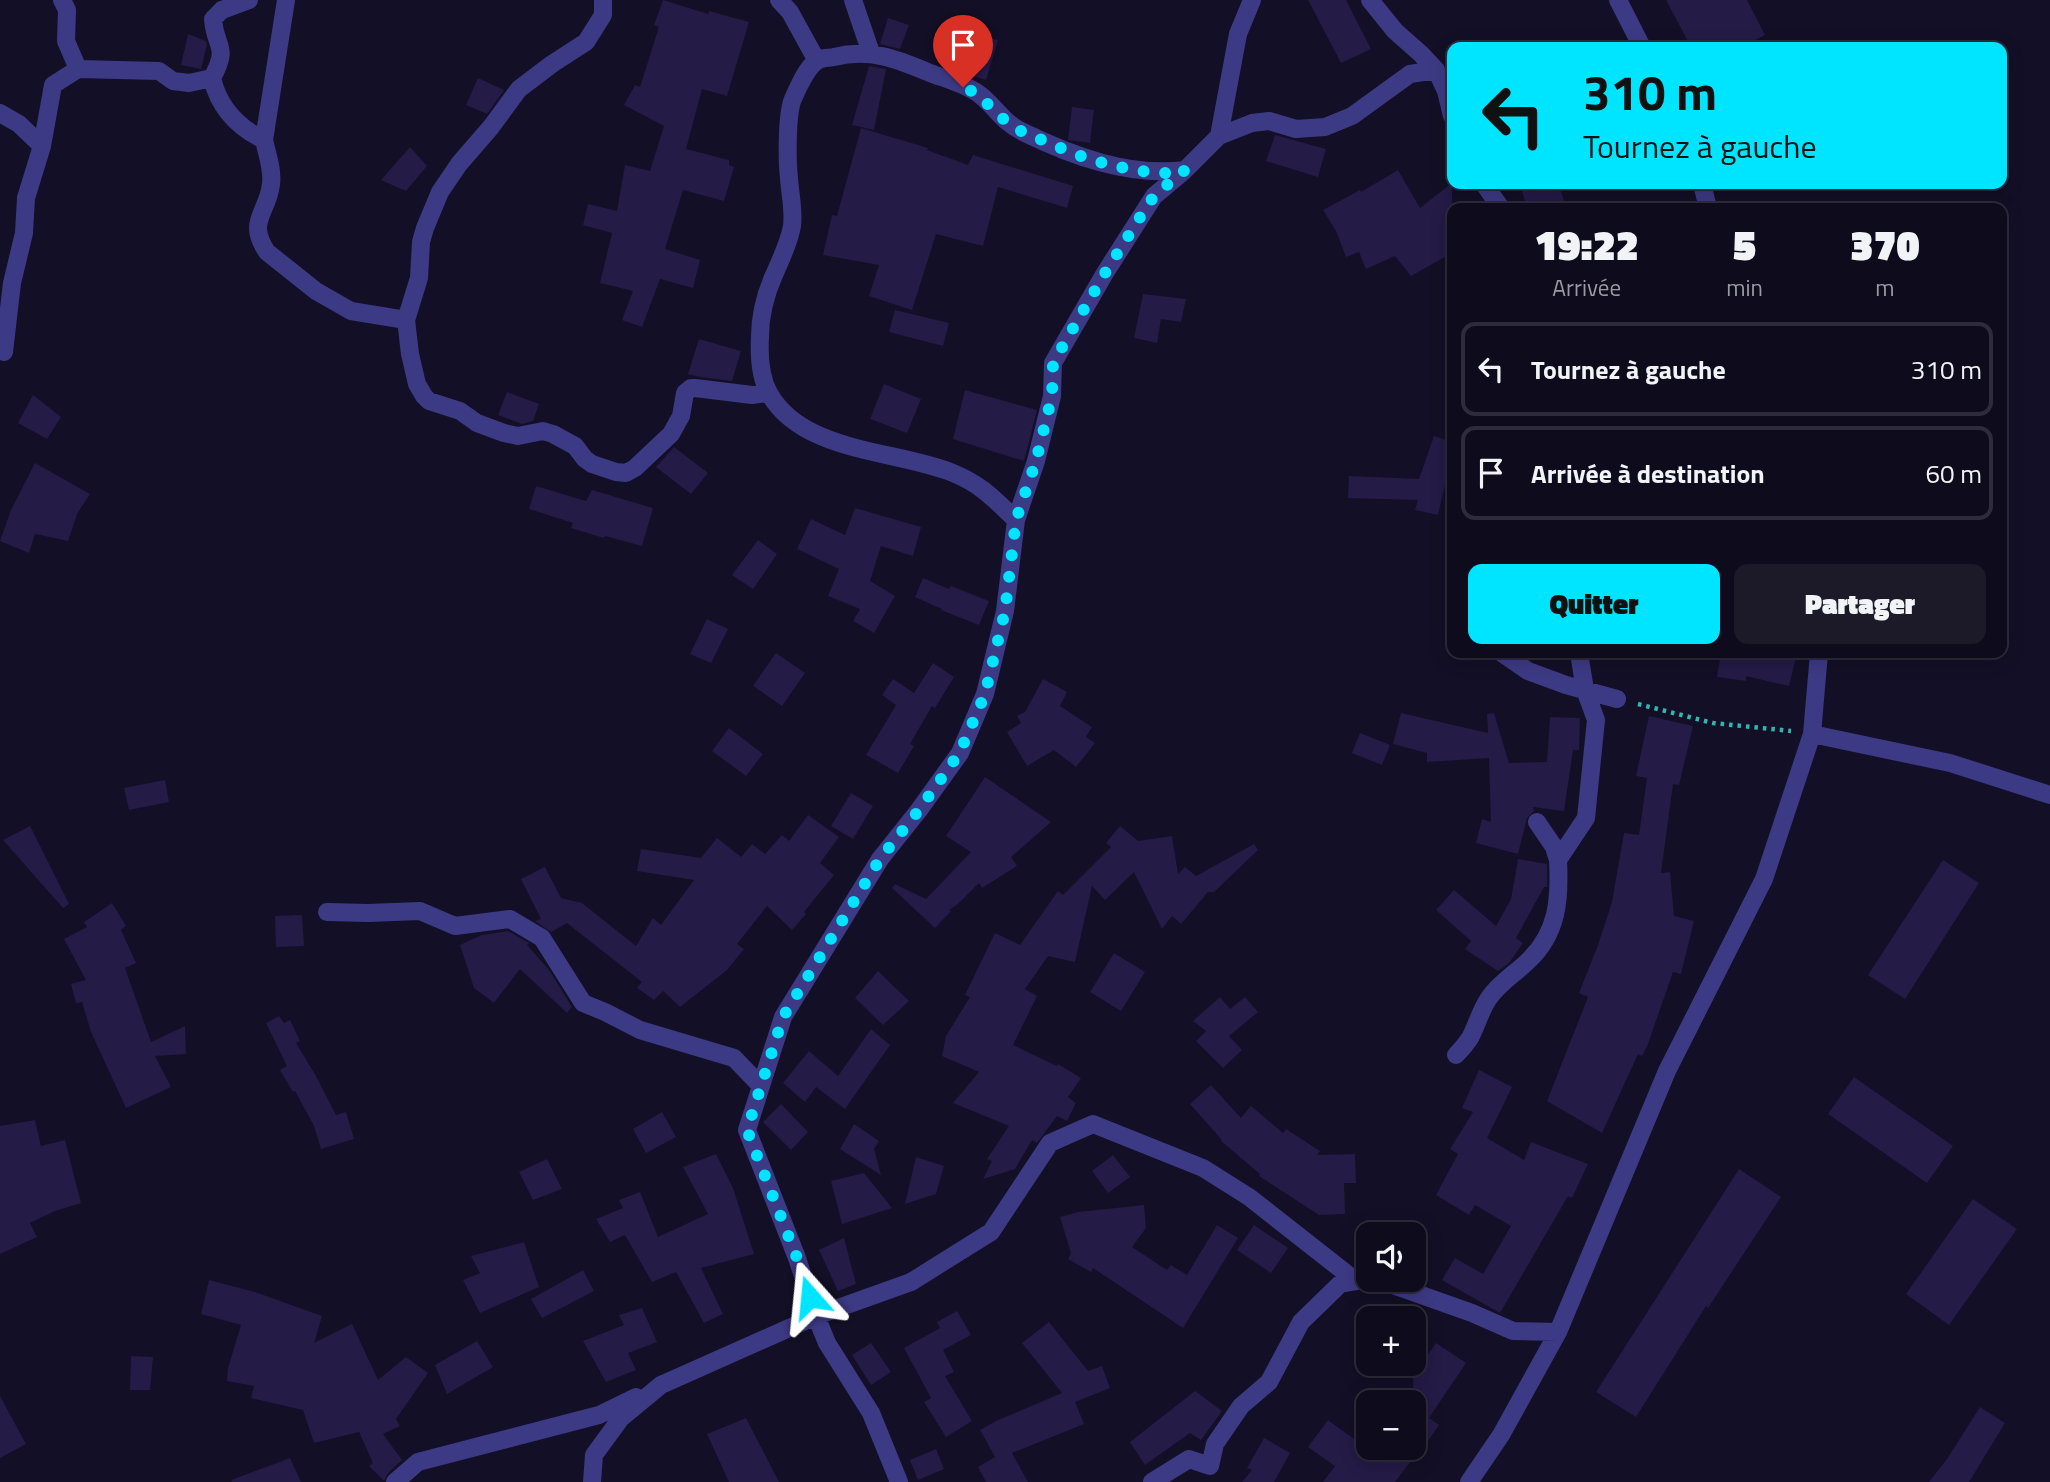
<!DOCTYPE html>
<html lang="fr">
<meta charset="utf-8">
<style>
body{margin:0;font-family:"Titillium Web",sans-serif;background:#1c1929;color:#f1f3f6;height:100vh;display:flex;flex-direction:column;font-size:26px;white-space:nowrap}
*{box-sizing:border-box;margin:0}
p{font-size:23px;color:#9b9ba3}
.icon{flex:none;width:38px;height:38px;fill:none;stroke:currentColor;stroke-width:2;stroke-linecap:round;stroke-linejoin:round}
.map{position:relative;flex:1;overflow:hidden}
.side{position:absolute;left:1447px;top:203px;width:560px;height:455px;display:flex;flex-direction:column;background:#0e0b1c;border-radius:14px;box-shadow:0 4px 18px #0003,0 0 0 2px #2e2b3b}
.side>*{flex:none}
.top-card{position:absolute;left:1447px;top:42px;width:560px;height:147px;border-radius:14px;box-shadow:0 4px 18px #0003,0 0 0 2px #2e2b3b;background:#00e5ff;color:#111;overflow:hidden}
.tools{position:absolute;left:1356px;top:1222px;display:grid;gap:14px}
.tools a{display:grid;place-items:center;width:70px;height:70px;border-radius:14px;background:#0e0b1c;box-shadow:0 4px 18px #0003,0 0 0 2px #2e2b3b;font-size:35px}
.pin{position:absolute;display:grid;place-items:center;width:60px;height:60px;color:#fff;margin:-72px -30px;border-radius:50% 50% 50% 0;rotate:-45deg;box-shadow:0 0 7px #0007}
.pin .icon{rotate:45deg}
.me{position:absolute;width:77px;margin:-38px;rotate:342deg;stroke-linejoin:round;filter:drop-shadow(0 0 5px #0008)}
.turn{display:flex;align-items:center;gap:24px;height:147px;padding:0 21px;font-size:32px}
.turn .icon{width:91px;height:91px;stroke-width:2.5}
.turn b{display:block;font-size:49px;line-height:60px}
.eta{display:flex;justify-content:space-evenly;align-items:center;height:119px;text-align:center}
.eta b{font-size:42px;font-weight:800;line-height:49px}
.action{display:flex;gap:14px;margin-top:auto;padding:14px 21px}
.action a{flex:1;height:80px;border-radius:14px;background:#00e5ff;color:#111;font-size:28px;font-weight:800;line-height:80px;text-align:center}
.action a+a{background:#1c1929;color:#f1f3f6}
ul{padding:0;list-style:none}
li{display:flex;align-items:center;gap:21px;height:94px;margin:0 14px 10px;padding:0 7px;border:4px solid #2e2b3b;border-radius:14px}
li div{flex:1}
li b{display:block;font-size:26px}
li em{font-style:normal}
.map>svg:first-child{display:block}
.building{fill:#241b47}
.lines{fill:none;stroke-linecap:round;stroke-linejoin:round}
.path{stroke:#2fb8b0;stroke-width:4.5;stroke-dasharray:3.5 5;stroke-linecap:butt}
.street{stroke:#3d3a85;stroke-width:18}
.route{stroke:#00e5ff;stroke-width:12;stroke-dasharray:0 21.6}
</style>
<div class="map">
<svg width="2050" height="1482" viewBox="0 0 2050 1482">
<rect width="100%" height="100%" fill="#130f26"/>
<path class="building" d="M663,0L708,14L709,11L749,22L727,96L702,89L686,149L729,160V165L734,167L724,201L683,190L665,249L700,260L693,288L660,279L642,327L622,320L633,291L600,283L612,233L583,225L588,204L617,211L625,165L650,171L664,126L624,105L635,85L640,87L659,27L654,25Z
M1308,0H1346L1371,49L1341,63Z
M1666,0H1747L1765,35L1741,47H1691Z
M888,18L909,25L900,49L880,44Z
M188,34L206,41L207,45L201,69L181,65Z
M978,35L998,40L986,80L966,74Z
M869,66L886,69L874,130L852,125Z
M478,78L504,90L487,114L466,105Z
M1072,107L1094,110L1090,143L1068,140Z
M861,128L928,148L927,150L968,165L973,155L1073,186L1067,208L998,187L983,246L936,234L912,310L869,296L879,265L823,255L832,215L837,216Z
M1275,135L1326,149L1318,177L1266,161Z
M410,147L427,166L406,191L381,180Z
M1398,170L1420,208L1452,183V253L1411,276L1395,256L1366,269L1359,252L1346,257L1336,231L1323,210L1360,190L1361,192Z
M1520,184H1559L1566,208H1527Z
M1143,294L1186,299L1181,322L1161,319L1157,343L1134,338Z
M895,310L949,323L943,346L889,332Z
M699,339L741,351L732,381L700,377L688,374Z
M884,384L921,399L907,433L870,419Z
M965,390L1037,410L1024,461L953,439Z
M507,392L539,404L533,421L522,424L498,415Z
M33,395L61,417L47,439L18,423Z
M1434,436L1452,442V464L1450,463L1438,515L1415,510L1418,500L1348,498L1349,476L1419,479Z
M674,447L708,473L691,494L656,467Z
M35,463L90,494L77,514L68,541L35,534L29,553L0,541L11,510Z
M536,486L586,501L592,490L653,508L642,546L605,536L604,538L571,528L573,523L529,509Z
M855,508L921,527L913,556L881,546L870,581L895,596L874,633L853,621L860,609L828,596L839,569L797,549L811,519L845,535Z
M758,540L777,554L753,589L732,575Z
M923,578L949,589L951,586L989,601L979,625L941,610L942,609L915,597Z
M707,619L728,629L711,663L690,654Z
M776,653L805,673L782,706L753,686Z
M1721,653H1797L1789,686L1746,676V681L1717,677Z
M933,663L954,677L935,708L932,706L910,744L914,746L898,773L866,755L896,705L882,695L893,679L914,693Z
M1043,679L1067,692L1060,706L1092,727L1086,737L1095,743L1076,767L1054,750L1027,766L1007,732L1021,723L1017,716L1025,712Z
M1401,713L1488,733L1487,714L1494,713L1509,763L1547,762L1550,717L1580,718L1579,750H1573L1564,811L1533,807L1534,811L1527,818L1518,854L1476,843L1482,819L1491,822L1489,758L1427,762V753L1393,744Z
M1649,716L1693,726L1679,785L1673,784L1661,873L1670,872L1674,916L1694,921L1681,974L1673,972L1648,1044L1642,1056L1638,1054L1602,1133L1547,1101L1588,997L1579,993L1598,945L1612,902L1624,833L1639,835L1647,778L1636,776Z
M729,728L763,754L746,776L712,751Z
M1360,733L1390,745L1382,765L1352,753Z
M985,777L1051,822L1011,857L1017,866L982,888L979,883L958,904L949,910L951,911L935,928L892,888L895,884L926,899L971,852L946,836Z
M165,780L169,802L129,810L124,788Z
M851,793L873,806L853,839L831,826Z
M808,815L839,837L820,863L834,875L804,912L806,914L792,930L767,906L737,944L744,949L727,970L680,1007L663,991L654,1000L637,988L642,982L567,923L551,932L535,921L541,919L521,879L545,867L561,898L582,903L636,946L653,918L661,925L694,880L637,871L641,849L701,858L717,838L741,857L752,844L765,854L782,835L789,841Z
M30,826L69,904L63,908L3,840Z
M1120,826L1138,841L1172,836L1178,874L1185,867L1196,876L1254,844L1258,850L1214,892H1208L1181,924L1172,916L1162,929L1134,872L1105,900L1092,886L1075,962L1048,956L1025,989L1037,996L1013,1045L1057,1066L1058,1064L1081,1078L1068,1097L1076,1103L1067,1121L1057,1116L1037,1143L1032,1140L1015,1169L983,1179L992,1161L987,1159L1009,1126L953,1103L979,1072L942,1056L946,1036L970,997L965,995L995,933L1020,945L1058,891L1063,895L1111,847L1106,843Z
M1518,859L1547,864V887H1544L1516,938L1523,943L1509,963L1498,971L1465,949L1471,941L1436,910L1454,890L1496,926L1511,899Z
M1943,860L1979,883L1905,999L1868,975Z
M112,903L126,926L121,930L136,963L125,968L151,1042L185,1026L186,1054L155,1056L171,1087L126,1108L91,1032L82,1002L76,1003L71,984L86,980L64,939L87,927L84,922Z
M302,915L304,946L276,947L275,916Z
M508,931L529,943L527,945L549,970L572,1007L567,1013L520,969L494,1003L474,988L460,945L482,935Z
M1114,953L1145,972L1121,1011L1090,992Z
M878,971L909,1001L883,1025L855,998Z
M1220,997L1230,1009L1245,997L1258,1012L1229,1036L1242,1050L1223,1068L1196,1041L1206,1031L1193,1021Z
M279,1016L284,1023L290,1020L300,1041L296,1043L316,1076L336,1115L346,1112L354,1139L321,1149L314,1126L295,1091L293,1092L280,1070L287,1066L266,1023Z
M871,1029L890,1045L845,1109L816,1087L805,1102L783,1083L809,1051L838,1076Z
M1479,1070L1512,1087L1487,1138L1524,1160L1531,1142L1588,1164L1572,1198L1568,1196L1500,1313L1442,1280L1455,1258L1483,1274L1511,1226L1475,1205L1469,1215L1436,1195L1458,1154L1450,1149L1473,1112L1462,1108Z
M1854,1077L1953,1146L1927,1183L1828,1114Z
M1211,1085L1241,1118L1251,1106L1283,1133L1286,1129L1320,1151L1317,1155L1355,1154L1356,1183H1344L1345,1214L1319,1215L1259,1176L1260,1174L1221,1141L1222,1140L1190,1104Z
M781,1104L808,1132L791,1150L763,1122Z
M662,1112L676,1137L646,1153L633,1129Z
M35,1120L41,1146L65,1140L81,1203L55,1211L30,1223L37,1237L0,1254V1126Z
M854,1124L879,1141L874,1149L881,1175L840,1149Z
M716,1154L733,1188L754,1254L701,1268L723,1314L704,1323L676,1272L652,1282L625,1235L610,1242L596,1219L623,1208L619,1200L640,1192L658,1237L708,1214L683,1167Z
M1113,1155L1130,1177L1108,1193L1092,1171Z
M916,1157L944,1166L936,1194L905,1204Z
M547,1159L562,1189L533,1200L519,1172Z
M1739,1169L1781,1197L1708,1308L1706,1306L1636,1417L1596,1392Z
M864,1173L892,1208L842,1224L831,1181Z
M1973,1199L2017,1229L1949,1325L1906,1294Z
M1144,1205L1146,1228L1132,1247L1167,1270L1171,1265L1187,1275L1217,1225L1238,1238L1183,1328L1093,1268L1091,1272L1068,1259L1071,1253L1060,1217L1078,1212Z
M1254,1225L1288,1248L1271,1273L1237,1250Z
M844,1238L856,1284L838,1291L819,1250Z
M524,1242L539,1287L480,1313L463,1280L480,1273L471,1256Z
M583,1270L594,1291L542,1318L531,1299Z
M209,1280L255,1292L322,1316L314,1343L352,1324L378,1380L406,1357L428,1373L396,1419L400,1426L383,1434L402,1460L388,1473L384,1481L369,1466L373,1463L359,1432L314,1443L303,1410L251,1398L254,1386L227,1381L228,1368L241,1325L201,1314Z
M642,1308L657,1342L628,1353L636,1370L606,1382L583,1341L624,1325L619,1315Z
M957,1311L971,1335L943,1350L954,1372L945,1376L972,1421L946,1437L924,1402L931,1398L904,1348L940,1328L937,1322Z
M1049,1322L1088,1371L1102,1366L1110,1388L1075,1402L1084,1424L1012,1453L1028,1482H986L978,1467L995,1457L980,1430L996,1421L1062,1393L1022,1343Z
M477,1341L493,1367L447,1394L435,1365Z
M871,1343L891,1372L871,1385L852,1355Z
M1436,1343L1466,1363L1429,1418L1439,1425L1414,1461V1457L1395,1482H1323L1335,1466L1308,1447L1328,1420L1365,1447H1414L1413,1376Z
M131,1356L153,1357L150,1390H130Z
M1195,1391L1222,1411L1201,1440L1190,1433L1145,1465L1130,1442Z
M0,1396L26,1444L0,1458Z
M1980,1407L2005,1423L1969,1482H1929L1947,1459Z
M746,1418L779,1482H729L707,1434Z
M1264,1438L1290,1453L1274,1482H1242L1252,1470L1247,1468Z
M936,1449L944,1469L918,1480L910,1460Z
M290,1458L301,1482H232L231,1480Z"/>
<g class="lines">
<path class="path" d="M1638,704L1713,723L1791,731"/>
<path class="street" d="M603,0V15L586,42L552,64L519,89L491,127L459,164L440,192L425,228L421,242L419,278L406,320L410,354L417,384L424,396L429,401L460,411L477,423L504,433L518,436L543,431L553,434L575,446L585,459L592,464L616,472L626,473L635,468L671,434L681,416L685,393L691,388H695L752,395L768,393
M779,0L790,12L817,61
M853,0L871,53
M1370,0L1395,31L1421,54L1436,70L1446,91L1452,116
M1618,0L1642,47
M78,69L159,71L173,81L189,83L212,78C230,45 215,49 213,19L222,10L249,0
M212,78C219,108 237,127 264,140C267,154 273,170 271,184C268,213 246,221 267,252L316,291L351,311L406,320
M0,113L19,124L42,146L26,198L24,233L12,283L4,352
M1219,136L1252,123L1269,121L1296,129L1325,127L1352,116L1410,74L1436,70
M264,140L286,0
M42,146L53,85L78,69L66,41L67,10L62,0
M1484,184L1501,208
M1702,184L1708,208
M1016,520C994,499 982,485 953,473C897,450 802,453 769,393C760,377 759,355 760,337C760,315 765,295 774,275C781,259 789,243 792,226C794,210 790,194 789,178C787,160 787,122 791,105C792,100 795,95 797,90C802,80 808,66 818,60C822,58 829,58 834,57C870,48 897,59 930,73C946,79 965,84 979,94C995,106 1002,122 1023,132C1072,156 1129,177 1185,170
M1502,653L1528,671L1566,685L1617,699
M1812,734L1950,763L2050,795
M1537,822L1554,847L1558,860L1586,818L1596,720L1585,690L1579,653
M327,912L368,913L420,911L455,926L510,919L542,938L583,1003L605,1012L640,1030L734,1058L761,1086
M1456,1055C1461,1050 1466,1044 1470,1038C1477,1025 1480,1011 1489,998C1500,982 1515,974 1528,961C1558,933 1560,899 1558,860
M1376,1279L1472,1313L1513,1331L1558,1332
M395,1482L418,1462L599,1415L636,1397
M592,1482L594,1455L621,1418L661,1385L816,1316L911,1282L991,1232L1050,1143L1093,1124L1203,1168L1249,1197L1356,1281
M899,1482L871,1413L827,1343L816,1316L797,1258L747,1130L783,1017L880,859L919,810L960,753L985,694L1005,611L1016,520L1036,461L1052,396L1053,363L1105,273L1154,196L1185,170L1219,136L1238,34L1252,0
M1152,1482L1189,1459L1210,1466L1215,1444L1241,1406L1269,1382L1301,1322L1340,1284L1369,1279
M1469,1482L1501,1435L1558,1332L1667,1071L1764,879L1812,734L1819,653"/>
</g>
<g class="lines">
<path class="route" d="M810,1297L797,1258L747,1130L783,1017L880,859L919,810L960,752L985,694L1000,632L1005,611L1016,520L1036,461L1052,396L1053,363L1105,273L1144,211L1154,196L1185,170L1165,173L1140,171L1109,165L1075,154L1021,131L999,116L978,94L963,87"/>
</g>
</svg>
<div class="tools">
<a><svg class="icon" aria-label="sound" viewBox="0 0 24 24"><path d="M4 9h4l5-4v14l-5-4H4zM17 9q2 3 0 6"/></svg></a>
<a>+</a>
<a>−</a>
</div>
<div class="pin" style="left:963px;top:87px;background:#d93025"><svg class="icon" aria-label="arrive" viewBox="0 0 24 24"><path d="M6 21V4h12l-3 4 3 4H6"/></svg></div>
<svg class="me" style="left:810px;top:1297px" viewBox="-20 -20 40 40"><path d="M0-17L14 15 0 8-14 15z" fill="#00e5ff" stroke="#fff" stroke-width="4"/></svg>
<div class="top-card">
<div class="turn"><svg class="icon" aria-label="left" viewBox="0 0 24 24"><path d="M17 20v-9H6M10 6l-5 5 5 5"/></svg><div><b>310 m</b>Tournez à gauche</div></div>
</div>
<section class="side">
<div class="eta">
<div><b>19:22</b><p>Arrivée</p></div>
<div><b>5</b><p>min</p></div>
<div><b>370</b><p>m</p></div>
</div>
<ul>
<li><svg class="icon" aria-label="left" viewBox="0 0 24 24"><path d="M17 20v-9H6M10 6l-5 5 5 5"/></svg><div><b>Tournez à gauche</b></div><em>310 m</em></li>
<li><svg class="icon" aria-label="arrive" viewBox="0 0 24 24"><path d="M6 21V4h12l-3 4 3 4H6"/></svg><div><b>Arrivée à destination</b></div><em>60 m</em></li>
</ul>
<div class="action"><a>Quitter</a><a>Partager</a></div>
</section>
</div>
